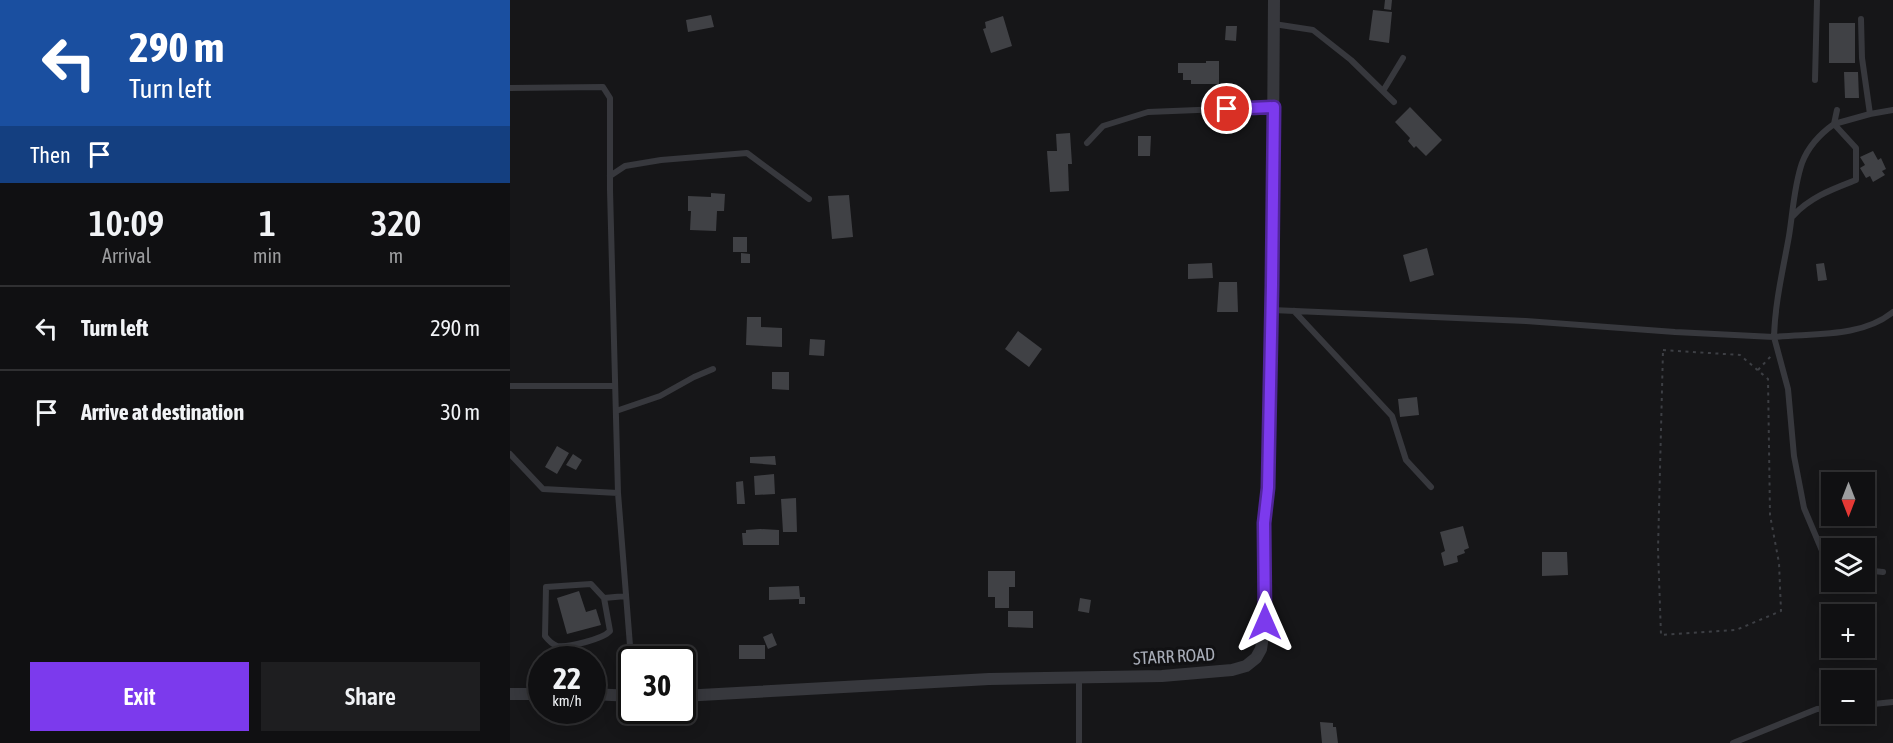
<!DOCTYPE html>
<meta charset="utf-8">
<style>
body{margin:0;font-family:"Asap Condensed",sans-serif;background:#1e1e20;color:#f1f3f6;height:100vh;display:flex;flex-direction:column;font-size:22px;white-space:nowrap}
*{box-sizing:border-box;margin:0}
p{font-size:20px;color:#9c9d9f}
.icon{flex:none;width:33px;height:33px;fill:none;stroke:currentColor;stroke-width:2;stroke-linecap:round;stroke-linejoin:round}
.map{position:relative;flex:1;overflow:hidden}
.drawer{display:flex;flex-direction:column;background:#101012;width:510px}
.drawer>*{flex:none}
.hud{background:#1a4fa0;color:#fff;overflow:hidden}
.needle{width:39px;rotate:180deg}
.buttons{position:absolute;left:1311px;top:472px;display:grid;gap:12px}
.buttons a{display:grid;place-items:center;width:54px;height:54px;border-radius:0px;background:#101012;box-shadow:0 3px 15px #0003,0 0 0 2px #303032;font-size:30px}
.speed{position:absolute;left:18px;top:646px;display:flex;gap:12px;font-size:30px;font-weight:700;text-align:center}
.speed>*{display:grid;place-content:center;width:78px;height:78px;border-radius:50%;background:#101012;box-shadow:0 3px 15px #0003,0 0 0 2px #303032;line-height:1}
.speed small{font-size:15px;font-weight:400}
.speed .limit{border:3px solid #111;border-radius:9px;background:#fff;color:#111}
.pin{position:absolute;display:grid;place-items:center;width:51px;height:51px;color:#fff;margin:-26px;border:3px solid #fff;border-radius:50%;box-shadow:0 2px 6px #0007}
.me{position:absolute;width:66px;margin:-33px;rotate:0deg;stroke-linejoin:round;filter:drop-shadow(0 0 4px #0008)}
.turn{display:flex;align-items:center;gap:21px;height:126px;padding:0 30px;font-size:27px}
.turn .icon{width:78px;height:78px;stroke-width:2.5}
.turn b{display:block;font-size:42px;line-height:51px}
.then{display:flex;align-items:center;height:57px;padding:0 30px;background:#0003;gap:12px;font-size:22px}
.eta{display:flex;justify-content:space-evenly;align-items:center;height:102px;text-align:center}
.eta b{font-size:36px;font-weight:600;line-height:42px}
.primary-button{display:flex;gap:12px;margin-top:auto;padding:12px 30px}
.primary-button a{flex:1;height:69px;border-radius:0px;background:#7c3aed;color:#fff;font-size:24px;font-weight:600;line-height:69px;text-align:center}
.primary-button a+a{background:#1e1e20;color:#f1f3f6}
ul{padding:0;list-style:none}
li{display:flex;align-items:center;gap:18px;height:84px;padding:0 30px;border-top:2px solid #303032}
li div{flex:1}
li b{display:block;font-size:22px}
li em{font-style:normal}
main{display:flex;flex:1;min-height:0}
.map>svg:first-child{display:block}
.building{fill:#404145}
.lines{fill:none;stroke-linecap:round;stroke-linejoin:round}
.path{stroke:#3d3f44;stroke-width:2;stroke-dasharray:3 4.5;stroke-linecap:butt}
.service{stroke:#37383d;stroke-width:6}
.minor{stroke:#37383d;stroke-width:12}
.route-casing{stroke:#51269a;stroke-width:15}
.route{stroke:#7c3aed;stroke-width:10}
.labels{text-anchor:middle;dominant-baseline:central;stroke-width:6;stroke-linejoin:round;paint-order:stroke}
.street-label{font-size:18px;fill:#a8adb8;stroke:#111113}
</style>
<main>
<section class="drawer">
<div class="hud">
<div class="turn"><svg class="icon" aria-label="left" viewBox="0 0 24 24"><path d="M17 20v-9H6M10 6l-5 5 5 5"/></svg><div><b>290 m</b>Turn left</div></div>
<div class="then">Then<svg class="icon" aria-label="arrive" viewBox="0 0 24 24"><path d="M6 21V4h12l-3 4 3 4H6"/></svg></div>
</div>
<div class="eta">
<div><b>10:09</b><p>Arrival</p></div>
<div><b>1</b><p>min</p></div>
<div><b>320</b><p>m</p></div>
</div>
<ul>
<li><svg class="icon" aria-label="left" viewBox="0 0 24 24"><path d="M17 20v-9H6M10 6l-5 5 5 5"/></svg><div><b>Turn left</b></div><em>290 m</em></li>
<li><svg class="icon" aria-label="arrive" viewBox="0 0 24 24"><path d="M6 21V4h12l-3 4 3 4H6"/></svg><div><b>Arrive at destination</b></div><em>30 m</em></li>
</ul>
<div class="primary-button"><a>Exit</a><a>Share</a></div>
</section>
<div class="map">
<svg width="1383" height="743" viewBox="0 0 1383 743">
<rect width="100%" height="100%" fill="#161618"/>
<path class="building" d="M875,0H882L881,10L874,9Z
M863,10L882,12L879,43L859,40Z
M201,15L204,27L178,32L176,20Z
M493,16L502,46L481,53L473,29L476,28L475,22Z
M1319,23H1345V63H1319Z
M716,26H727L726,41L715,40Z
M696,61H709V84H681V80H673V73H668V63H696Z
M1334,72H1348L1349,98H1335Z
M900,107L932,140L916,156L906,146L904,148L898,141L900,138L885,122Z
M560,133L562,164H558L559,191L540,192L537,151H547L546,134Z
M628,136H641L640,156H628Z
M1363,151L1368,160L1371,158L1376,169L1372,171L1375,175L1363,182L1360,176L1356,178L1350,168L1355,165L1350,157Z
M201,193L215,194L214,211H207L206,231L180,230L181,211H178V196L201,197Z
M339,195L343,237L322,239L318,196Z
M223,237H237V252H223Z
M917,248L924,275L900,282L893,255Z
M231,253L240,254V263H231Z
M702,263L703,278L678,279V264Z
M1314,263L1317,280L1308,281L1306,264Z
M709,282H727L728,312H707Z
M237,317H251V327L272,328V347L236,345Z
M508,331L532,349L519,367L495,349Z
M300,339L315,340L314,356L299,355Z
M262,372H279V390L262,389Z
M907,397L909,415L890,417L888,399Z
M47,446L59,453L47,474L35,467Z
M63,454L72,460L66,470L56,465Z
M265,456L266,465L240,463V457Z
M264,474L265,494L245,495L244,476Z
M233,481L235,504H227L226,482Z
M286,498L287,532H273L271,499Z
M953,526L959,548L954,550L955,553L947,556L948,562L934,566L931,553L935,551L930,532Z
M250,529L269,530V545H233L232,533H236V530Z
M1032,552H1057L1058,575L1032,576Z
M478,571H505V587H499V608H485V597H478Z
M289,586L290,597H295V604H289V599L259,600V587Z
M69,591L76,612L86,609L91,625L57,634L47,598Z
M570,598L581,600L579,613L568,611Z
M498,611H523V628L498,627Z
M262,633L267,645L258,649L253,637Z
M229,645H255V659H229Z
M810,722L823,723V727H826L828,743H812Z"/>
<g class="lines">
<path class="path" d="M1153,350L1230,355L1258,379L1260,515L1269,563L1271,611L1226,630L1151,635L1148,549Z
M1248,370L1261,356"/>
<path class="service" d="M1351,19L1352,58L1360,114
M764,24L803,30L841,60L884,102
M1305,80L1307,0
M0,88L93,87L100,98V190L108,493L122,671
M873,91L893,58
M1327,110L1324,124C1310,134 1298,147 1292,163C1284,186 1283,211 1279,236C1273,270 1265,302 1264,337C1303,333 1351,338 1383,312
M577,143L593,126L638,112L763,107
M100,176L115,166L151,160L237,153L299,199
M1283,216C1300,197 1323,189 1346,180V148L1324,124L1360,114L1383,110
M762,310L1016,321L1165,332L1264,337L1278,389L1284,456L1294,508L1313,553L1322,561
M784,311L882,416L896,460L921,487
M0,386H105
M106,411L150,396L184,377L203,369
M0,454L33,489L108,493
M1354,570L1373,572
M94,598L100,631C93,639 57,648 47,646C42,644 38,640 35,636L36,587L81,584L94,598L116,596
M1354,705L1383,702
M569,743V678
M1223,743L1307,709L1322,708"/>
<path class="minor" d="M0,694H32
M82,694L122,696
M172,696L479,679L652,676L722,670L736,666L746,658L751,649L755,622V523L758,488L762,285L764,0"/>
</g>
<g class="lines">
<defs>
<path id="route" d="M717,109L764,107L762,285L758,488L754,523L755,622"/>
</defs>
<use href="#route" class="route-casing"/>
<use href="#route" class="route"/>
</g>
<g class="labels">
<g class="street-label">
<text transform="translate(664 656) rotate(-3)">STARR ROAD</text>
</g>
</g>
</svg>
<div class="buttons">
<a><svg class="needle" viewBox="-14 -14 28 28"><path d="M0-13l5 13h-10z" fill="#e53935"/><path d="M0 13l5-13h-10z" fill="#9c9d9f"/></svg></a>
<a><svg class="icon" aria-label="layers" viewBox="0 0 24 24"><path d="M12 4l9 5-9 5-9-5zM3 14l9 5 9-5"/></svg></a>
<a>+</a>
<a>−</a>
</div>
<div class="speed"><div>22<small>km/h</small></div><div class="limit">30</div></div>
<div class="pin" style="left:717px;top:109px;background:#d93025"><svg class="icon" aria-label="arrive" viewBox="0 0 24 24"><path d="M6 21V4h12l-3 4 3 4H6"/></svg></div>
<svg class="me" style="left:755px;top:622px" viewBox="-20 -20 40 40"><path d="M0-17L14 15 0 8-14 15z" fill="#7c3aed" stroke="#fff" stroke-width="4"/></svg>
</div>
</main>
